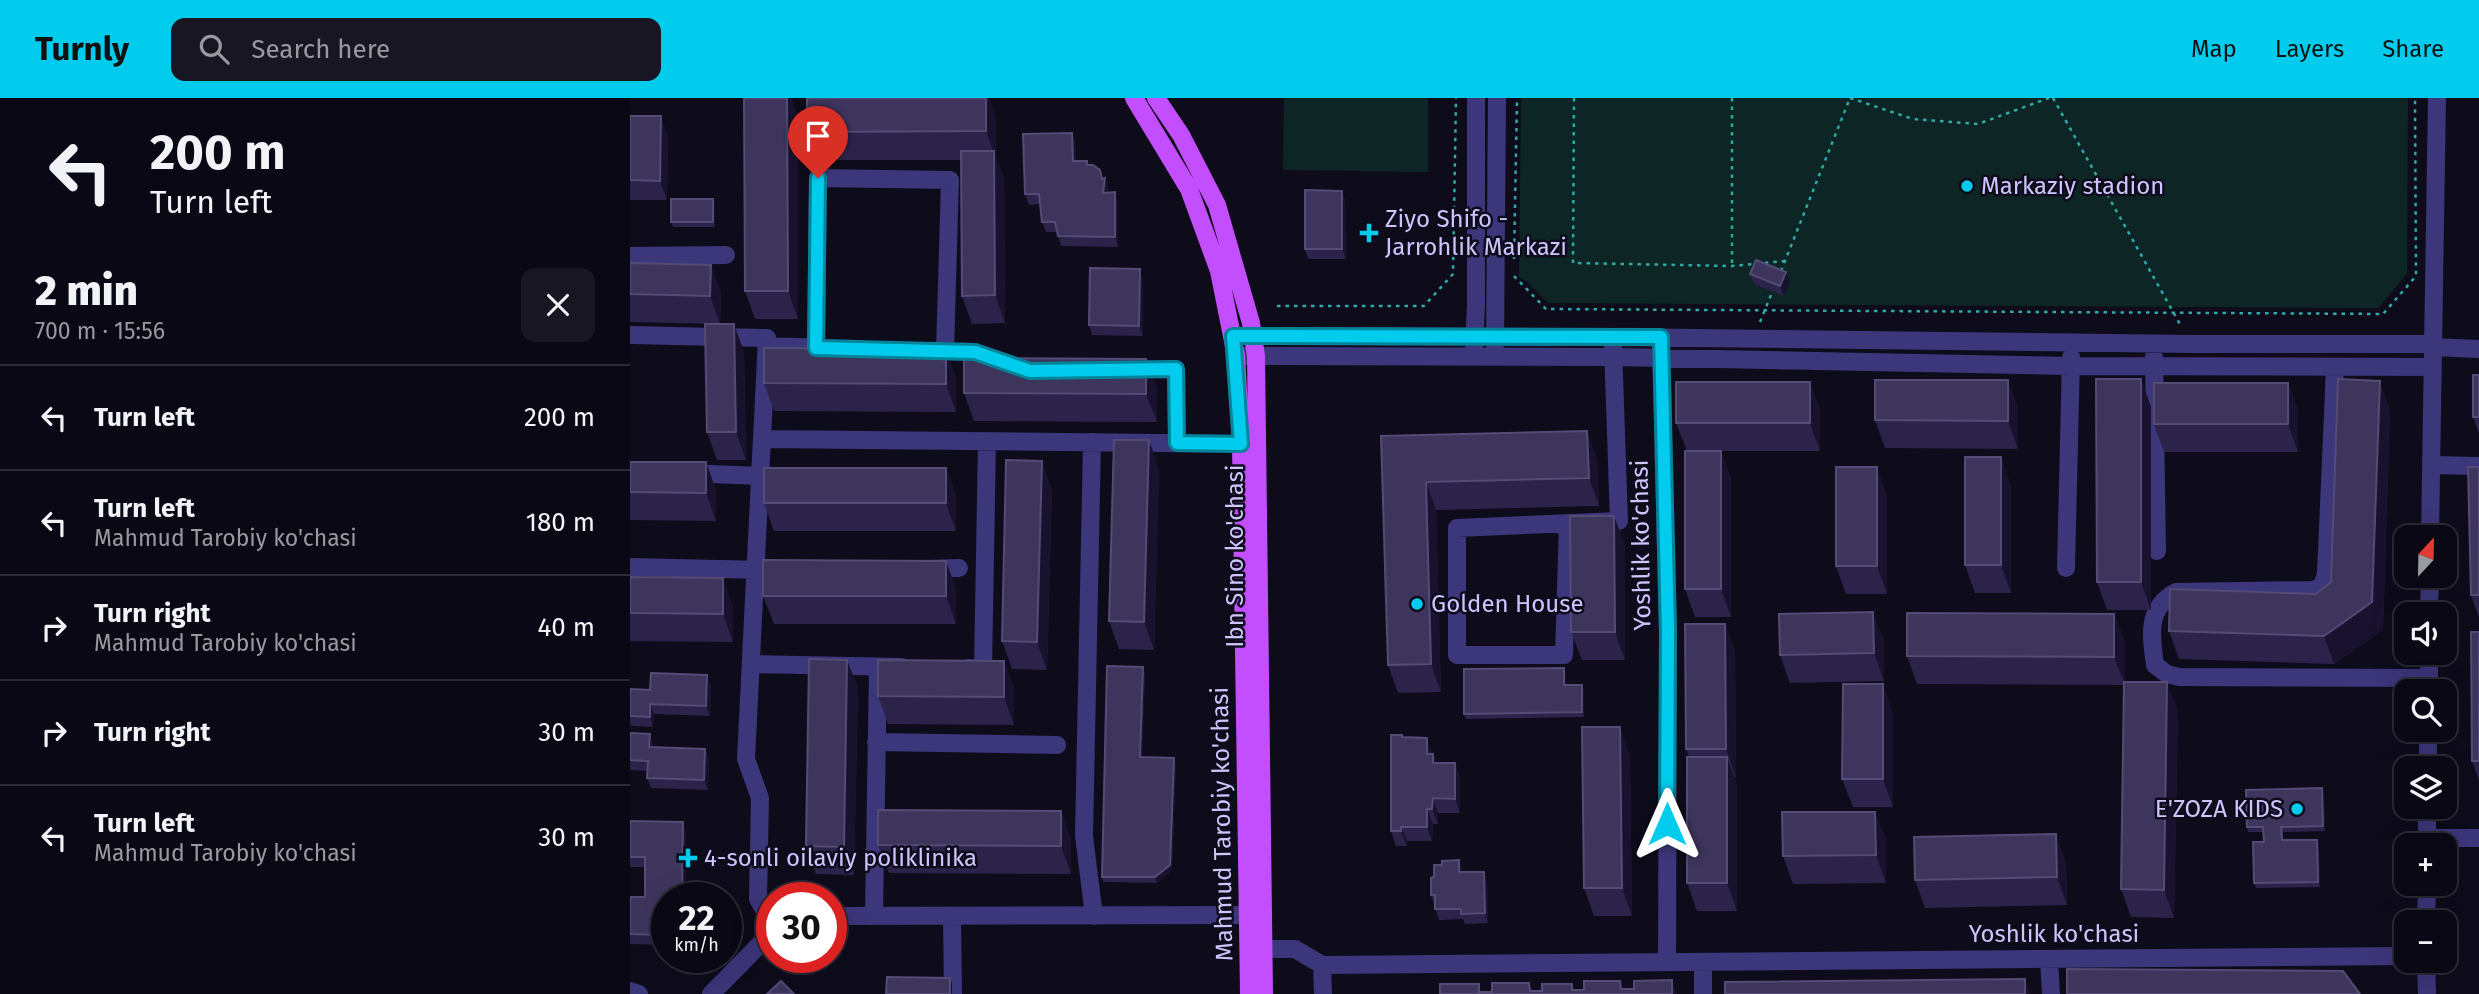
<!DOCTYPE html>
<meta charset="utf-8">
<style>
body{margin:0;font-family:"Fira Sans",sans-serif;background:#181622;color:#f1f3f6;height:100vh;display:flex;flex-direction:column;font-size:26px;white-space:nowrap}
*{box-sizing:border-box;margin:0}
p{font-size:23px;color:#999aa0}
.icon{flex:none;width:38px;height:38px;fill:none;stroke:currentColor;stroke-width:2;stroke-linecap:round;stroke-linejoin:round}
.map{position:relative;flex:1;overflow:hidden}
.side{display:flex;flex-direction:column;background:#0a0814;width:630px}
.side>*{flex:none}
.top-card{background:#0a0814;color:#f1f3f6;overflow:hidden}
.needle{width:46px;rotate:22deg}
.tools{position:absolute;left:1764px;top:427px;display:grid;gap:14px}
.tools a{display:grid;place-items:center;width:63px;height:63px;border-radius:14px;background:#0a0814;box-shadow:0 7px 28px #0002,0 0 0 2px #2a2934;font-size:35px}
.speed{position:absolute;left:21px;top:784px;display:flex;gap:14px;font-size:35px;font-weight:700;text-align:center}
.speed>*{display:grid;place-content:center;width:91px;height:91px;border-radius:50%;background:#0a0814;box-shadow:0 7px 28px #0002,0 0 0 2px #2a2934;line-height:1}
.speed small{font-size:18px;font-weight:400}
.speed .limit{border:10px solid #d22;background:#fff;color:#111}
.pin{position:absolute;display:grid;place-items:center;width:60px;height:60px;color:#fff;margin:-72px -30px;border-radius:50% 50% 50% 0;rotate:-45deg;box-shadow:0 0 7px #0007}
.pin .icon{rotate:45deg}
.me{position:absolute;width:77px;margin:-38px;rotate:0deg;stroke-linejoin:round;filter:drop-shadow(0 0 5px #0008)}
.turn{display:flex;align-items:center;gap:24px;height:147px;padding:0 35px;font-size:32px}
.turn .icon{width:91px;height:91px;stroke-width:2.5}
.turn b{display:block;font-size:49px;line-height:60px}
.round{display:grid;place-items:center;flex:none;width:74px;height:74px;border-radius:14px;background:#181622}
.headline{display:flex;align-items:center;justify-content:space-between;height:119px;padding:0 35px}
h1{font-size:42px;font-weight:800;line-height:52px}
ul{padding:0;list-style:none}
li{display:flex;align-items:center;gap:21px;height:105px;padding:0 35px;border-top:2px solid #2a2934}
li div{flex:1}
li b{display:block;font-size:26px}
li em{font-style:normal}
header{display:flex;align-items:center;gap:42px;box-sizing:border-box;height:98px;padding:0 35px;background:#02cced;color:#111}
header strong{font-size:33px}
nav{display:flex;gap:38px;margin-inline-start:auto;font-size:24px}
.search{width:490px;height:63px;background:#181622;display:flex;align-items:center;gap:18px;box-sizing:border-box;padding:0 24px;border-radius:14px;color:#999aa0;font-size:26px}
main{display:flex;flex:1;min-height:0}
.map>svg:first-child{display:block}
.green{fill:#0e2525}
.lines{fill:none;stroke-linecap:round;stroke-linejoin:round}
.path{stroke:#2daba8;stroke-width:2.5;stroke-dasharray:3.5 5;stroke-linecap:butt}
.minor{stroke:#3c367a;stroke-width:18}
.major{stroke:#c34efd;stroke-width:18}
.wall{fill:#2c234a}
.shaded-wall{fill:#19122f}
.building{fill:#3e355d;stroke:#544b76;stroke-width:2}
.route-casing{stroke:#01859a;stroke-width:18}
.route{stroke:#02cced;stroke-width:12}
.poi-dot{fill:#02cced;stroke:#0e0b1b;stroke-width:2.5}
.labels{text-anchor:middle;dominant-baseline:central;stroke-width:5;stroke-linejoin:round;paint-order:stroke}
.poi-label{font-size:24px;fill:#cec5fe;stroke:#0e0b1b;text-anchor:start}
.street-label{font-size:24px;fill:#cec5fe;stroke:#0e0b1b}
</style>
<header>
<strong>Turnly</strong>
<div class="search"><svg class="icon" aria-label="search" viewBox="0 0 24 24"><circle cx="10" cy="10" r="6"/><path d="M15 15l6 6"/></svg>Search here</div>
<nav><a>Map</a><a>Layers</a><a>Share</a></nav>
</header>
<main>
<section class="side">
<div class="top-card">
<div class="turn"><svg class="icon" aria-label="left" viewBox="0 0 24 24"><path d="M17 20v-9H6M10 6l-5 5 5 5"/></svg><div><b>200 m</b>Turn left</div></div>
</div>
<div class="headline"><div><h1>2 min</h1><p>700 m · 15:56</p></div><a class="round"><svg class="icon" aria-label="close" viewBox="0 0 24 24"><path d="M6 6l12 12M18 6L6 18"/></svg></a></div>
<ul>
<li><svg class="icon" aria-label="left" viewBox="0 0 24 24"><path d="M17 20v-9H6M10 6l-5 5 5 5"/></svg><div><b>Turn left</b></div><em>200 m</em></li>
<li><svg class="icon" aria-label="left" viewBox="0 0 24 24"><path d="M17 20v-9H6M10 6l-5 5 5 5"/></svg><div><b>Turn left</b><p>Mahmud Tarobiy ko'chasi</p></div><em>180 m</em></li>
<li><svg class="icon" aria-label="right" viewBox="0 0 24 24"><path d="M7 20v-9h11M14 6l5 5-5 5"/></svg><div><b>Turn right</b><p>Mahmud Tarobiy ko'chasi</p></div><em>40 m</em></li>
<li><svg class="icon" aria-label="right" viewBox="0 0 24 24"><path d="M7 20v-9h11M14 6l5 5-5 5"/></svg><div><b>Turn right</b></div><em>30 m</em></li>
<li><svg class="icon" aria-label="left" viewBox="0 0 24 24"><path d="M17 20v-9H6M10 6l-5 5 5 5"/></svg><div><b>Turn left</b><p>Mahmud Tarobiy ko'chasi</p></div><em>30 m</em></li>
</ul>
</section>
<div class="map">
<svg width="1849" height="896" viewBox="0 0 1849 896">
<rect width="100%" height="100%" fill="#0e0b1b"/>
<path class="green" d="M654,0H798V74L653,72Z
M891,0H1778L1777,176L1748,210L918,205L896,183L889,179Z"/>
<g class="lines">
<path class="path" d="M944,0L943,165L1102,168L1155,163
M1102,0V168
M1220,0L1283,21L1348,26L1419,0
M1423,0L1551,228
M884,161L887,0
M1151,173L1220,0
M884,178L916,211L1753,216L1786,178L1785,0
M647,208H794L823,176L826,0
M1130,224L1143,192"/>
<path class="minor" d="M0,158L96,157
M0,237L137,240L116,661L130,700L128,801L142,825
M603,238L983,239L1561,246H1802
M865,247L867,0
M136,248L227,251
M844,248L846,207V0
M1802,249L1849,251
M186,250L188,80L320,82L315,253
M1031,250L1038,534L1037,864
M294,253L345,254L386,268
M606,258L983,259L1441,268L1802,269
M1524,259L1527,453
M1705,269L1696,476C1693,486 1692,490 1682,492L1546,494C1516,510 1521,538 1525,567L1537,576L1549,579L1799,580
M497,272L546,271L547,345
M132,341L625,346
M462,344L454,738L464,818
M1801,367L1849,368
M56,375L131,378
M938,425L934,557H827V430L989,423L983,248
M1800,439L1807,0
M0,469L137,472
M1436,470L1441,259
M294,471L329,470
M1799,516L1800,478
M121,566L272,569
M338,570L353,571L357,343
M1799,593V555
M246,644L427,647
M1798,670V632
M1797,740H1849
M1797,747V709
M201,818L632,817
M244,818L248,569
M322,818L323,896
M1796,824L1797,786
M619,851H665L692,867L1776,858
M1419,861L1421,896
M1796,863L1797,896
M1073,864V896
M692,867L693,896
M0,893L9,896
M81,896L142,834"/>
<path class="major" d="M504,0L559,91L589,173L606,258L611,346L619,896
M526,0L551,37L587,107L621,225L626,258L634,896"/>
</g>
<path class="wall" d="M0,18L38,38L37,102H0Z
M168,18V221H125L115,193Z
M366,18V59L374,81L375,225L342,226L332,198L331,62H187L177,34Z
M446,45V63L458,67L473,81L475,80L478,90V95L485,94L488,104V149L431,148L427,134H416L412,124L410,106L399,107L395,96Z
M712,93L715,103L716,161H678L675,151Z
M83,101L85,106V129H43L41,124Z
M0,165L81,167L91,195L90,226L0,224Z
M1156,174L1160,184L1154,198L1124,186L1120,176Z
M513,181V238L462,237L459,227Z
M114,254L116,362H87L77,334Z
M1849,277V336L1843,319Z
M326,279V314L144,313L134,285Z
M1511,281L1521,309V512H1477L1467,484Z
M1378,282L1388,310V351L1255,350L1245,322Z
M1180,284L1190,312V353H1057L1046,325Z
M1658,285L1668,313V354H1534L1524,326Z
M527,289V324L344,323L334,295Z
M1760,311L1753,532L1704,566L1549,561L1539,533L1686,496L1701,484Z
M751,338L967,361L969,408L806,412L811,594L768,595L758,567Z
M1091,353L1101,381V519H1065L1055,491Z
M0,364L86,392V423L0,422Z
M1849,369V520L1841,497Z
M316,370L326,398V433H144L134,405Z
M529,371L524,552L489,551L479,523Z
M1381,387V495H1345L1335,467Z
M422,391L417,572L382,571L372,543Z
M1257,397V496H1216L1206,468Z
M995,446V562H952L941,534Z
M316,463L326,491V526H144L133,498Z
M0,479L103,508V544L0,543Z
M1484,516L1495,544V584L1548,612L1544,820L1501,819L1491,791L1494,587L1287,586L1277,558Z
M1095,526L1105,554L1106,679H1104L1107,687V813H1067L1057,785L1059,659L1056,651Z
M1849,534V683L1842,663Z
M1254,542V583L1160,585L1150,557Z
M217,562L228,590L224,777L186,776L176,748Z
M374,563L384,591V627L258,626L248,598Z
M934,570L936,575V587L954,592V619L836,621L834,616Z
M515,574L512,659L546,665L542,772L527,785L473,784L472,779Z
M81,587L80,618L24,616L23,629L1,628L0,625V591L20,592Z
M1263,614V709H1223L1212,681Z
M0,635L23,646V650L75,651L79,661L78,692L21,690L17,680L18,673L0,672Z
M772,637L773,639L803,655L806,665H825L830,680V715H808V726H803L802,743H777V748H766L761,733Z
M1000,657L1002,818H964L954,790Z
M1694,695L1695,733L1653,734V742L1689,747L1690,789L1626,790L1624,785L1634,744V734H1618L1617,729Z
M431,713L441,741V776L259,775L248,747Z
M1245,714L1256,742V785L1163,786L1153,758Z
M0,723L56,734L37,800V847L0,846V799H15V769H0Z
M1436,764L1437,807L1295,810L1285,782Z
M833,772V774H854L857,784L858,825L835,826L833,821L809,822L801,797Z"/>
<path class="shaded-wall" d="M157,0H161L168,18V221L158,193Z
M356,0H359L366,18V59L374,81L375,225L365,197L364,56L356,33Z
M31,18L38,38L37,102L30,83Z
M442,35L446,45V73L443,63Z
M470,72L474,85L475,80L478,90L477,105L473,95Z
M712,93L715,103L716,161L712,151Z
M485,94L488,104V149L485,139Z
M83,101L85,106V129L83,124Z
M81,167L91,195L90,226L80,198Z
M510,171L513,181V238L509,228Z
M1156,174L1160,184L1154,198L1150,188Z
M104,226L114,254L116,362L106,334Z
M316,251L326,279V314L316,286Z
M516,261L527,289V324L516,296Z
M1511,281L1521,309V512L1511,484Z
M1378,282L1388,310V351L1378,323Z
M1750,283L1760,311L1753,532L1704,566L1694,538Z
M1180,284L1190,312V353L1180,325Z
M1658,285L1668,313V354L1658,326Z
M957,333L967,361L969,408L959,380Z
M519,342L529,371L524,552L514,524Z
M1091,353L1101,381V519L1091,491Z
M1371,359L1381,387V495L1371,467Z
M412,363L422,391L417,572L407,544Z
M76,364L86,392V423L76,395Z
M1247,369L1257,397V496L1247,468Z
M316,370L326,398V433L316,405Z
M796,384L806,412L811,594L801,566Z
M984,418L995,446V562L985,534Z
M316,463L326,491V526L316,498Z
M93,480L103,508V544L93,516Z
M1243,514L1254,542V583L1244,555Z
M1484,516L1495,544V587L1484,559Z
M1095,526L1105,554L1106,679L1096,651Z
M217,562L228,590L224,777L214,749Z
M374,563L384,591V627L374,599Z
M513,569L515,574L512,664L510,659Z
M934,570L936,575V592L934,587Z
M77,577L81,587L80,618L76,608Z
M1537,584L1548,612L1544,820L1534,792Z
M1253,586L1263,614V709L1253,681Z
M952,587L954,592V619L952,614Z
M20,606L24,616L23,629L20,619Z
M990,629L1000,657L1002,818L992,790Z
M20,636L23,646V659L19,649Z
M797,640L808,671H803L797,656Z
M75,651L79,661L78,692L74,682Z
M1097,659L1107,687V813L1097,785Z
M544,660L546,665L542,772L527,785L525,779Z
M825,665L830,680V715L825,701Z
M1692,690L1694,695L1695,733L1693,728Z
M803,700L808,715V726L802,711Z
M797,711L803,726L802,743L797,729Z
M431,713L441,741V776L431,748Z
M1245,714L1256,742V785L1246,757Z
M53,724L56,734V800H52Z
M771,729L777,743V748L771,733Z
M1426,736L1436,764L1437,807L1427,779Z
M1687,742L1689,747L1690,789L1688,784Z
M829,762L833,772V784L829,774Z
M854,774L857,784L858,825L855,815Z
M320,880L322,885V896H320Z
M1395,881L1400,896H1395Z
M1042,882L1047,896H1042Z"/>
<path class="building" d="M114,0H157L158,193H115Z
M177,0H356V33L177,34Z
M0,18H31L30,83L0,82Z
M442,35L443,63H457V67H463L470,72L472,81L475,80L473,95L485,94V139L428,138L425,124H412L409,96H395L393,36Z
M331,53H364L365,197L332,198Z
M675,92L712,93V151H675Z
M41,101H83V124H41Z
M1126,162L1156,174L1150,188L1120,176Z
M0,165L81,167L80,198L0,196Z
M460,170L510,171L509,228L459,227Z
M75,226H104L106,334H77Z
M134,250L316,251V286L134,285Z
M334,260L516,261V296L334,295Z
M1843,277H1849V319H1843Z
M1466,281H1511V484H1467Z
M1708,281L1750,283L1742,504L1694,538L1539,533L1540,491L1686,496L1701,484Z
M1245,282H1378V323L1245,322Z
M1046,284H1180V325H1046Z
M1524,285H1658V326H1524Z
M957,333L959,380L796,384L801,566L758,567L751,338Z
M484,342H519L514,524L479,523Z
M1055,353H1091V491H1055Z
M1335,359H1371V467H1335Z
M376,362L412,363L407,544L372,543Z
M0,364H76V395L0,394Z
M1206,369H1247V468H1206Z
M1838,369H1849V497H1841Z
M134,370H316V405H134Z
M940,418H984L985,534H941Z
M133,462L316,463V498H133Z
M0,479L93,480V516L0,515Z
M1243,514L1244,555L1150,557L1149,516Z
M1277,515L1484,516V559L1277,558Z
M1055,526H1095L1096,651H1056Z
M1841,534H1849V663H1842Z
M179,561L217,562L214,749L176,748Z
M248,562L374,563V599L248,598Z
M477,568L513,569L510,659L544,660L540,767L525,779H472Z
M934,570V587H952V614L834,616V571Z
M21,575L77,577L76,608L20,606V619L0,618V591L20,592Z
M1494,584H1537L1534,792L1491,791Z
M1213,586H1253V681H1212Z
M952,629H990L992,790H954Z
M0,635L20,636L19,649L75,651L74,682L17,680L18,663L0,662Z
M761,637H772V639L797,640V656H803V665H825V701L803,700L802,711H797V729H771V733H761Z
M1057,659H1097V785H1057Z
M1692,690L1693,728L1651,729L1652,742H1687L1688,784L1624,785L1623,744H1634L1633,729H1617L1616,692Z
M248,712L431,713V748L248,747Z
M1152,714H1245L1246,757L1153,758Z
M0,723L53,724L52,800H37V837L0,836V799H15V759H0Z
M1426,736L1427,779L1285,782L1284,739Z
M829,762V774H854L855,815L831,816V811H805V797H801V780L804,779V767H812V763Z
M1437,871L1713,873L1730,896H1437Z
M257,879L320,880V896H256Z
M1395,881V896H1095V884Z
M1042,882V896H810V886H849V894H862V885H899L900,893H912V886H942V892H954V883H990L991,891H1004V883Z
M151,883L164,896H137Z"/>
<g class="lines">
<defs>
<path id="route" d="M188,80L186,250L345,254L400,273L546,271L547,345L611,346L603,238L1031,239L1038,534L1037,726"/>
</defs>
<use href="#route" class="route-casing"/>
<use href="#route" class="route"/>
</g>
<g class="poi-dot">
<circle cx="1337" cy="88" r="7"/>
<path d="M735.5 124.5h7v7h7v7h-7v7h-7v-7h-7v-7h7z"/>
<circle cx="787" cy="506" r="7"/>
<circle cx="1667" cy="711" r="7"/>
<path d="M54.5 749.5h7v7h7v7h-7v7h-7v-7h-7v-7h7z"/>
</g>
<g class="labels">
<g class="poi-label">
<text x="1351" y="88">Markaziy stadion</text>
<text x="755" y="121">Ziyo Shifo -<tspan x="755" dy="28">Jarrohlik Markazi</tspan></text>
<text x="801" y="506">Golden House</text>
<text x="1653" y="711" text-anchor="end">E'ZOZA KIDS</text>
<text x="74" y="760">4-sonli oilaviy poliklinika</text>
</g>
<g class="street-label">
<text transform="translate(1011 447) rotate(-91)">Yoshlik ko'chasi</text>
<text transform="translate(605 458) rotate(-90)">Ibn Sino ko'chasi</text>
<text transform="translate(592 726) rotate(-91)">Mahmud Tarobiy ko'chasi</text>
<text x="1424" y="836">Yoshlik ko'chasi</text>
</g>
</g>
</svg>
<div class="tools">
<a><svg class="needle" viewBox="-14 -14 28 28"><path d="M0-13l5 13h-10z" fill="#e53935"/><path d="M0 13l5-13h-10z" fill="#999aa0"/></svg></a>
<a><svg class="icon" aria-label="sound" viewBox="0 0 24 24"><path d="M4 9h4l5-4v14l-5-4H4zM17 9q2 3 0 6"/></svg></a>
<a><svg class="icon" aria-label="search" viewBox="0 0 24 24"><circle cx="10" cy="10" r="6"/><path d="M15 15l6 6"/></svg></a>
<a><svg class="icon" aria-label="layers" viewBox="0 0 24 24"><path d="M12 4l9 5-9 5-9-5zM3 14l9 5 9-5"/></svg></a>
<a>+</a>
<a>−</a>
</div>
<div class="speed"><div>22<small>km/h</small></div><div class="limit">30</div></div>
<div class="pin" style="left:188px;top:80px;background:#d93025"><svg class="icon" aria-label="arrive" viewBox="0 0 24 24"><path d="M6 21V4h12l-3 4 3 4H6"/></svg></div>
<svg class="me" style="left:1037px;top:726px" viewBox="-20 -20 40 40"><path d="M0-17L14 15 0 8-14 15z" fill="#02cced" stroke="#fff" stroke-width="4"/></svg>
</div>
</main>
